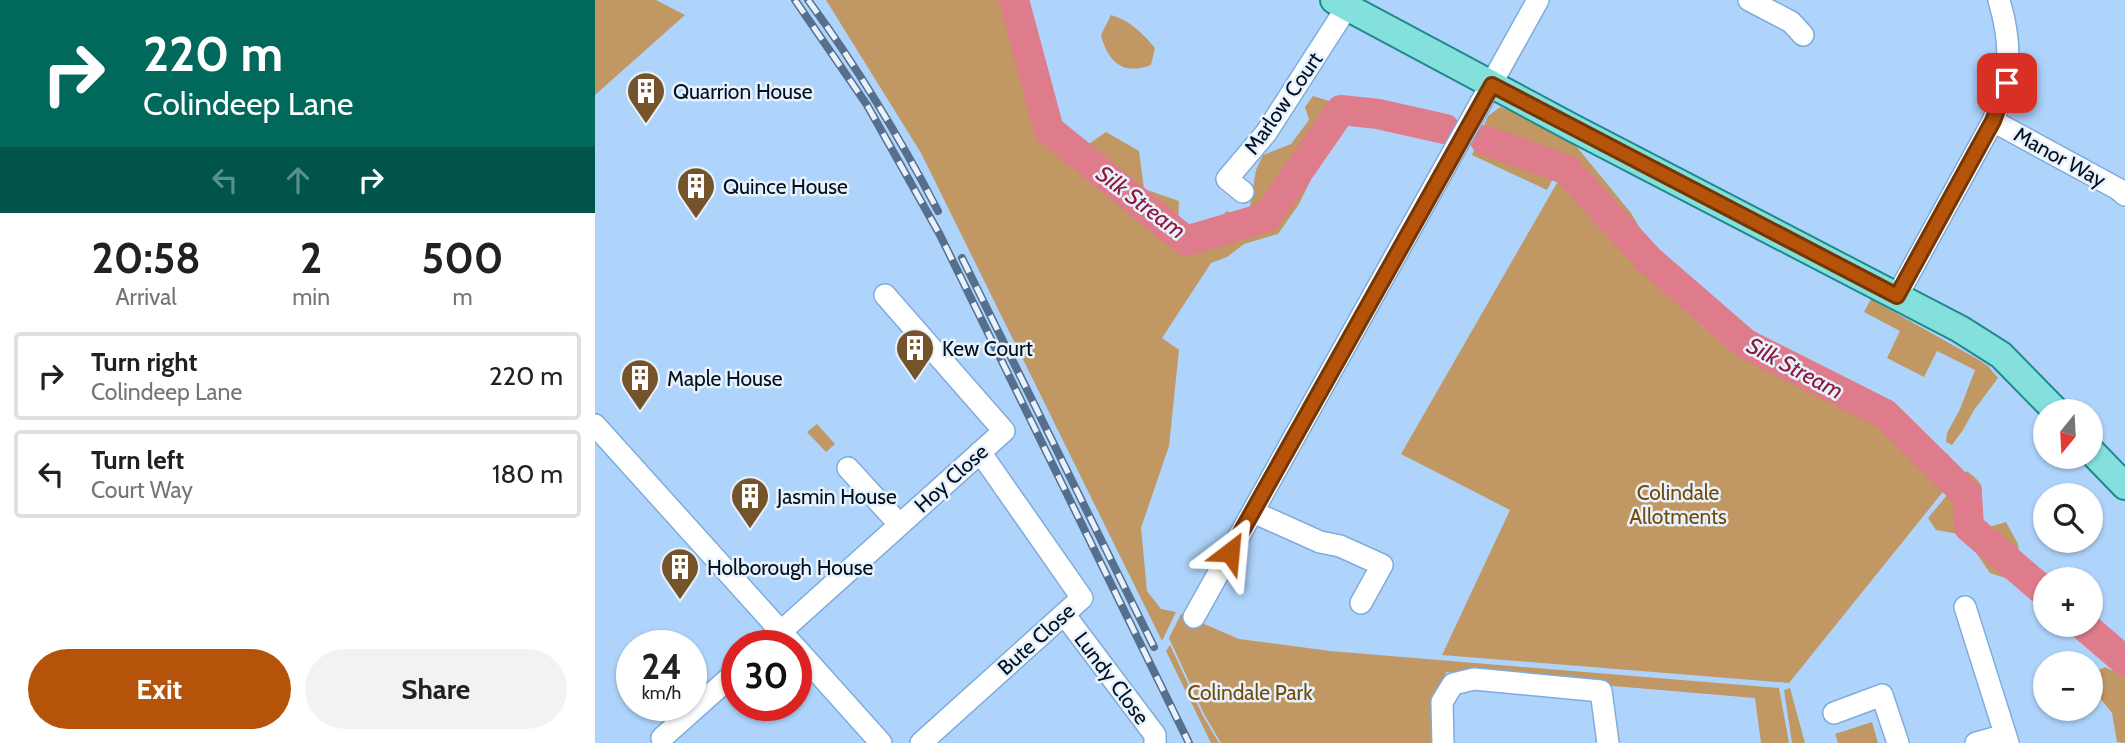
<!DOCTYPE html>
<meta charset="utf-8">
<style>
body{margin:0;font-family:Cabin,sans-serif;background:#f2f2f2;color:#202124;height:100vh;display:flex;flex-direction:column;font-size:26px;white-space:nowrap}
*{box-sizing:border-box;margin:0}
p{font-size:23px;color:#757577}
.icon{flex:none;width:38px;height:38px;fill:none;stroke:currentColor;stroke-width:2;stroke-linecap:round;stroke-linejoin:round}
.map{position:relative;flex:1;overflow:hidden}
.panel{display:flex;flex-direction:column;background:#fff;width:595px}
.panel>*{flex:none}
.guide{background:#00695c;color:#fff;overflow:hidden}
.needle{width:46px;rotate:198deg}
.controls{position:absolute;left:1438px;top:399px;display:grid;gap:14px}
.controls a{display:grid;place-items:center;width:70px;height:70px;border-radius:50%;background:#fff;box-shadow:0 2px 5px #0004;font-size:35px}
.speed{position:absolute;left:21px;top:630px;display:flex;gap:14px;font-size:35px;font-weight:700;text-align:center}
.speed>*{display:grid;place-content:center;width:91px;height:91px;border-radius:50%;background:#fff;box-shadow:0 2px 5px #0004;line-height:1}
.speed small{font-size:18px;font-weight:400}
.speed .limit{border:10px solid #d22;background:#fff;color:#111}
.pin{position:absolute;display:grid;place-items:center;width:60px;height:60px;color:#fff;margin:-30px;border-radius:14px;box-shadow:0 4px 10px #0006}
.me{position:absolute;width:77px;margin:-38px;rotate:29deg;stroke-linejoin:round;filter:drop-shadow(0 0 5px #0008)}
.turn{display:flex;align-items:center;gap:24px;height:147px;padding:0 28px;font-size:32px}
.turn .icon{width:91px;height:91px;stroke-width:2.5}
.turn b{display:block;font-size:49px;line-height:60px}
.lanes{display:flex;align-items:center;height:66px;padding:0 28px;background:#0003;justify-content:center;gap:35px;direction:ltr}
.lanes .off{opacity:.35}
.eta{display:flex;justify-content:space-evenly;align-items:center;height:119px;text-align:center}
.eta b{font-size:42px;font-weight:700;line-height:49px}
.action{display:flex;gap:14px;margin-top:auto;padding:14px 28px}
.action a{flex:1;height:80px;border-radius:42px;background:#b45309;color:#fff;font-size:28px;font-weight:700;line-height:80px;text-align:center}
.action a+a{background:#f2f2f2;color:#202124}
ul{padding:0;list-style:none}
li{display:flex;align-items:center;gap:21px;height:88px;margin:0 14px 10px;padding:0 14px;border:4px solid #e0e0e0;border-radius:7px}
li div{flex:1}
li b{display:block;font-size:26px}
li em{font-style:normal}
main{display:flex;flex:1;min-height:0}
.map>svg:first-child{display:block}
.green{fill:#c19764}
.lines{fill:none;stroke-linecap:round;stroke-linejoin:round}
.river{stroke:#df7c8c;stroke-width:30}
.minor-casing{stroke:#7eacdc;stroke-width:24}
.major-casing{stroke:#20898b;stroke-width:30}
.minor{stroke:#fff;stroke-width:21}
.major{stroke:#83e0dc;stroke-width:26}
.rail-casing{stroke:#566f8c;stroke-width:8}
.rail{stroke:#e8f2fc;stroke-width:5;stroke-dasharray:16;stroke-linecap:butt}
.route-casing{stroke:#753606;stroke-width:18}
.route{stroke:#b45309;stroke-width:12}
.labels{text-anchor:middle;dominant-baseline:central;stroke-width:5;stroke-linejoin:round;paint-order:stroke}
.poi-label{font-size:21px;fill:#010f20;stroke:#e8f2fc;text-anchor:start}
.street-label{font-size:21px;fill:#010f20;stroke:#e8f2fc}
.park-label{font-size:21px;fill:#734a0a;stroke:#e8f2fc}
.water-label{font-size:23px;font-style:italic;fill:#8e183a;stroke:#e8f2fc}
</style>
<main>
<section class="panel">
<div class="guide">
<div class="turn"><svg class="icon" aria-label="right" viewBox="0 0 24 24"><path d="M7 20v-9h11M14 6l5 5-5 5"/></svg><div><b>220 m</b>Colindeep Lane</div></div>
<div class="lanes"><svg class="icon off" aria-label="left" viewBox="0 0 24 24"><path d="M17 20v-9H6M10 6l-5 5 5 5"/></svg><svg class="icon off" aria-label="ahead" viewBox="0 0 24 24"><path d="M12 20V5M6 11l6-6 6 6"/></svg><svg class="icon" aria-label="right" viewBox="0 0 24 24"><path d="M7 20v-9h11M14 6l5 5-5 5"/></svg></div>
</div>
<div class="eta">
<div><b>20:58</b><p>Arrival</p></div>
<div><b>2</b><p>min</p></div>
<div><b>500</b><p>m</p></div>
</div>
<ul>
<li><svg class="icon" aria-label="right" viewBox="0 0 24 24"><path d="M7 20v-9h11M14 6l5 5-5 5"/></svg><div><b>Turn right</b><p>Colindeep Lane</p></div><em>220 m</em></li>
<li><svg class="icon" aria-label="left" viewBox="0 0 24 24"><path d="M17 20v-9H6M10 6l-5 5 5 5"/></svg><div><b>Turn left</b><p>Court Way</p></div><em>180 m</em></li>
</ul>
<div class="action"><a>Exit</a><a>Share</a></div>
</section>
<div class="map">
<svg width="1530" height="743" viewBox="0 0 1530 743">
<rect width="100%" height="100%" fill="#afd4fc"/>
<path class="green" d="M0,0H61L90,15L0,95Z
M231,0H425L453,100L466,134L488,148L511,132L544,151L549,189L584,201L583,223L612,231L632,211L644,217L655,207L661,170L668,155L696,144L714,120L710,107L718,96L744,104L772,102L745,120L704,204L683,234L649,244L632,257L616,263L567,338L584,350L574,446L546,528L552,591L566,609L581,612L567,641L326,153Z
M516,15C536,21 547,33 560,48L556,65C528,76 513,62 506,35Z
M905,107L924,114L981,146L1036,213L1062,257L1099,294L1153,335L1198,361L1235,380L1292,401L1325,436L1354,455L1351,466L1343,469L1287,416L1109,323L968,172L962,171L952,190L877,155L893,116Z
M966,176L1108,327L1286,418L1355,483L1194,683L847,655L915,510L806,454Z
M1276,299L1384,360L1393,366L1403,378L1379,410L1368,430L1357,445L1351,442L1352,433L1365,409L1380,370L1342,351L1329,377L1292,358L1305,331L1269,312Z
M222,424L240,444L231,452L212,432Z
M1372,471C1398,491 1383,490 1380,516L1394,527L1411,522L1423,544L1424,554L1459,579H1451V607L1414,579L1395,573L1369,535L1341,530L1333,518Z
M586,614L644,639L735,651L1184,688L1194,743H1166L1160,698L851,672L843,712L844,743H626L609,714L574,638Z
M1474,625H1493L1530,654V743L1522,742L1517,713L1496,687V674L1510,667L1518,671L1511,653Z
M575,645L608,716L624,743H616L571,651Z
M1195,688L1210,743H1197L1189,690Z
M1277,722L1283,743H1243L1240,734Z"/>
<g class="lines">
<path class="river" d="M419,0L454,130L591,241L672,217L746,110L783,114L850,129
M890,140L972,170L1054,260L1151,344L1290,414L1372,495L1374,527L1451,593
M1488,625L1530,661"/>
<defs>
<path id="minor" d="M1154,0L1196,22L1208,35
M1398,121L1523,189L1530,195
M648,192L632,179L671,133L752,7
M1302,296L1398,121C1415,74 1418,48 1404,0
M0,425L199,646
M253,468L304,524
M658,512L725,542L745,546L787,565L766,603
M1370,607L1413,743
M469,614L560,735V743
M599,617L943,0
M170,646L409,431L290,295
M201,648L286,743
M1239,713L1287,695L1303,743
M67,738L142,671
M326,743L487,598L385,452
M848,743L847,702L858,684L879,679L1006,691L1013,743
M1381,743L1410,735"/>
<path id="major" d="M739,0L978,128L1365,329L1406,355L1461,411
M1496,451L1530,486"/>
</defs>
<use href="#minor" class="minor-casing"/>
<use href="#major" class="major-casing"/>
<use href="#minor" class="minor"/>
<use href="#major" class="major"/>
<defs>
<path id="rail" d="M200,0L272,105L345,235L594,743
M213,0C262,67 305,138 343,211
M367,258L559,647"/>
</defs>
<use href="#rail" class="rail-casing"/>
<use href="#rail" class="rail"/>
</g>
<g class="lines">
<defs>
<path id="route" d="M635,552L897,85L1302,296L1398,121L1412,83"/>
</defs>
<use href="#route" class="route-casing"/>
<use href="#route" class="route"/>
</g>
<defs>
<symbol id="building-pin" viewBox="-11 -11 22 30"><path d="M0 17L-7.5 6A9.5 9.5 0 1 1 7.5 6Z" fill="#75542b" stroke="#e8f2fc"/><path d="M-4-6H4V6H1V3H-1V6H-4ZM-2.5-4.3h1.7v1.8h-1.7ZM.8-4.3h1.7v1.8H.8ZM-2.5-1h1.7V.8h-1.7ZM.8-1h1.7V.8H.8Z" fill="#fff"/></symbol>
</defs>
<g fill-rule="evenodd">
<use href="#building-pin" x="29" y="69" width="44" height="60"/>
<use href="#building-pin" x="79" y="164" width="44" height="60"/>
<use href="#building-pin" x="298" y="326" width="44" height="60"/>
<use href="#building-pin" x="23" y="356" width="44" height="60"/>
<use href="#building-pin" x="133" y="474" width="44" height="60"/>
<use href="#building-pin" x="63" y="545" width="44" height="60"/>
</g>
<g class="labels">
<g class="poi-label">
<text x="78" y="91">Quarrion House</text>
<text x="128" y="186">Quince House</text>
<text x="347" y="348">Kew Court</text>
<text x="72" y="378">Maple House</text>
<text x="182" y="496">Jasmin House</text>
<text x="112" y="567">Holborough House</text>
</g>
<g class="street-label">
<text transform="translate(688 103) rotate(-55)">Marlow Court</text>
<text transform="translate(1465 157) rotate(29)">Manor Way</text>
<text transform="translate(356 478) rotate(-42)">Hoy Close</text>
<text transform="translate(441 639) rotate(-42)">Bute Close</text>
<text transform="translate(517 678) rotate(53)">Lundy Close</text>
</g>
<g class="park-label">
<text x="1083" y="492">Colindale<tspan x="1083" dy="24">Allotments</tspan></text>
<text x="655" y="692">Colindale Park</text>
</g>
<g class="water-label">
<text transform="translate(546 202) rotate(37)">Silk Stream</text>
<text transform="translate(1200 368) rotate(28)">Silk Stream</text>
</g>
</g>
</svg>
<div class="controls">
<a><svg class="needle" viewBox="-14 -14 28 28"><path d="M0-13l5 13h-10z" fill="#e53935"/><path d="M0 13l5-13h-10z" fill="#757577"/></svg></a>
<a><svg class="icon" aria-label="search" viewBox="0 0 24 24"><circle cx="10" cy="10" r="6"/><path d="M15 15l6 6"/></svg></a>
<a>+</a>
<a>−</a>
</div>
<div class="speed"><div>24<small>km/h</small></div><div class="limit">30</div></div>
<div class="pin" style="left:1412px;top:83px;background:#d93025"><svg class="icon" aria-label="arrive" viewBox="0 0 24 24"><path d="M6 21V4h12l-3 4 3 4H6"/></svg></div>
<svg class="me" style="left:635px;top:552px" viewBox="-20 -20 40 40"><path d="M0-17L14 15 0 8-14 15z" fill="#b45309" stroke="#fff" stroke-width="4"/></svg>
</div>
</main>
